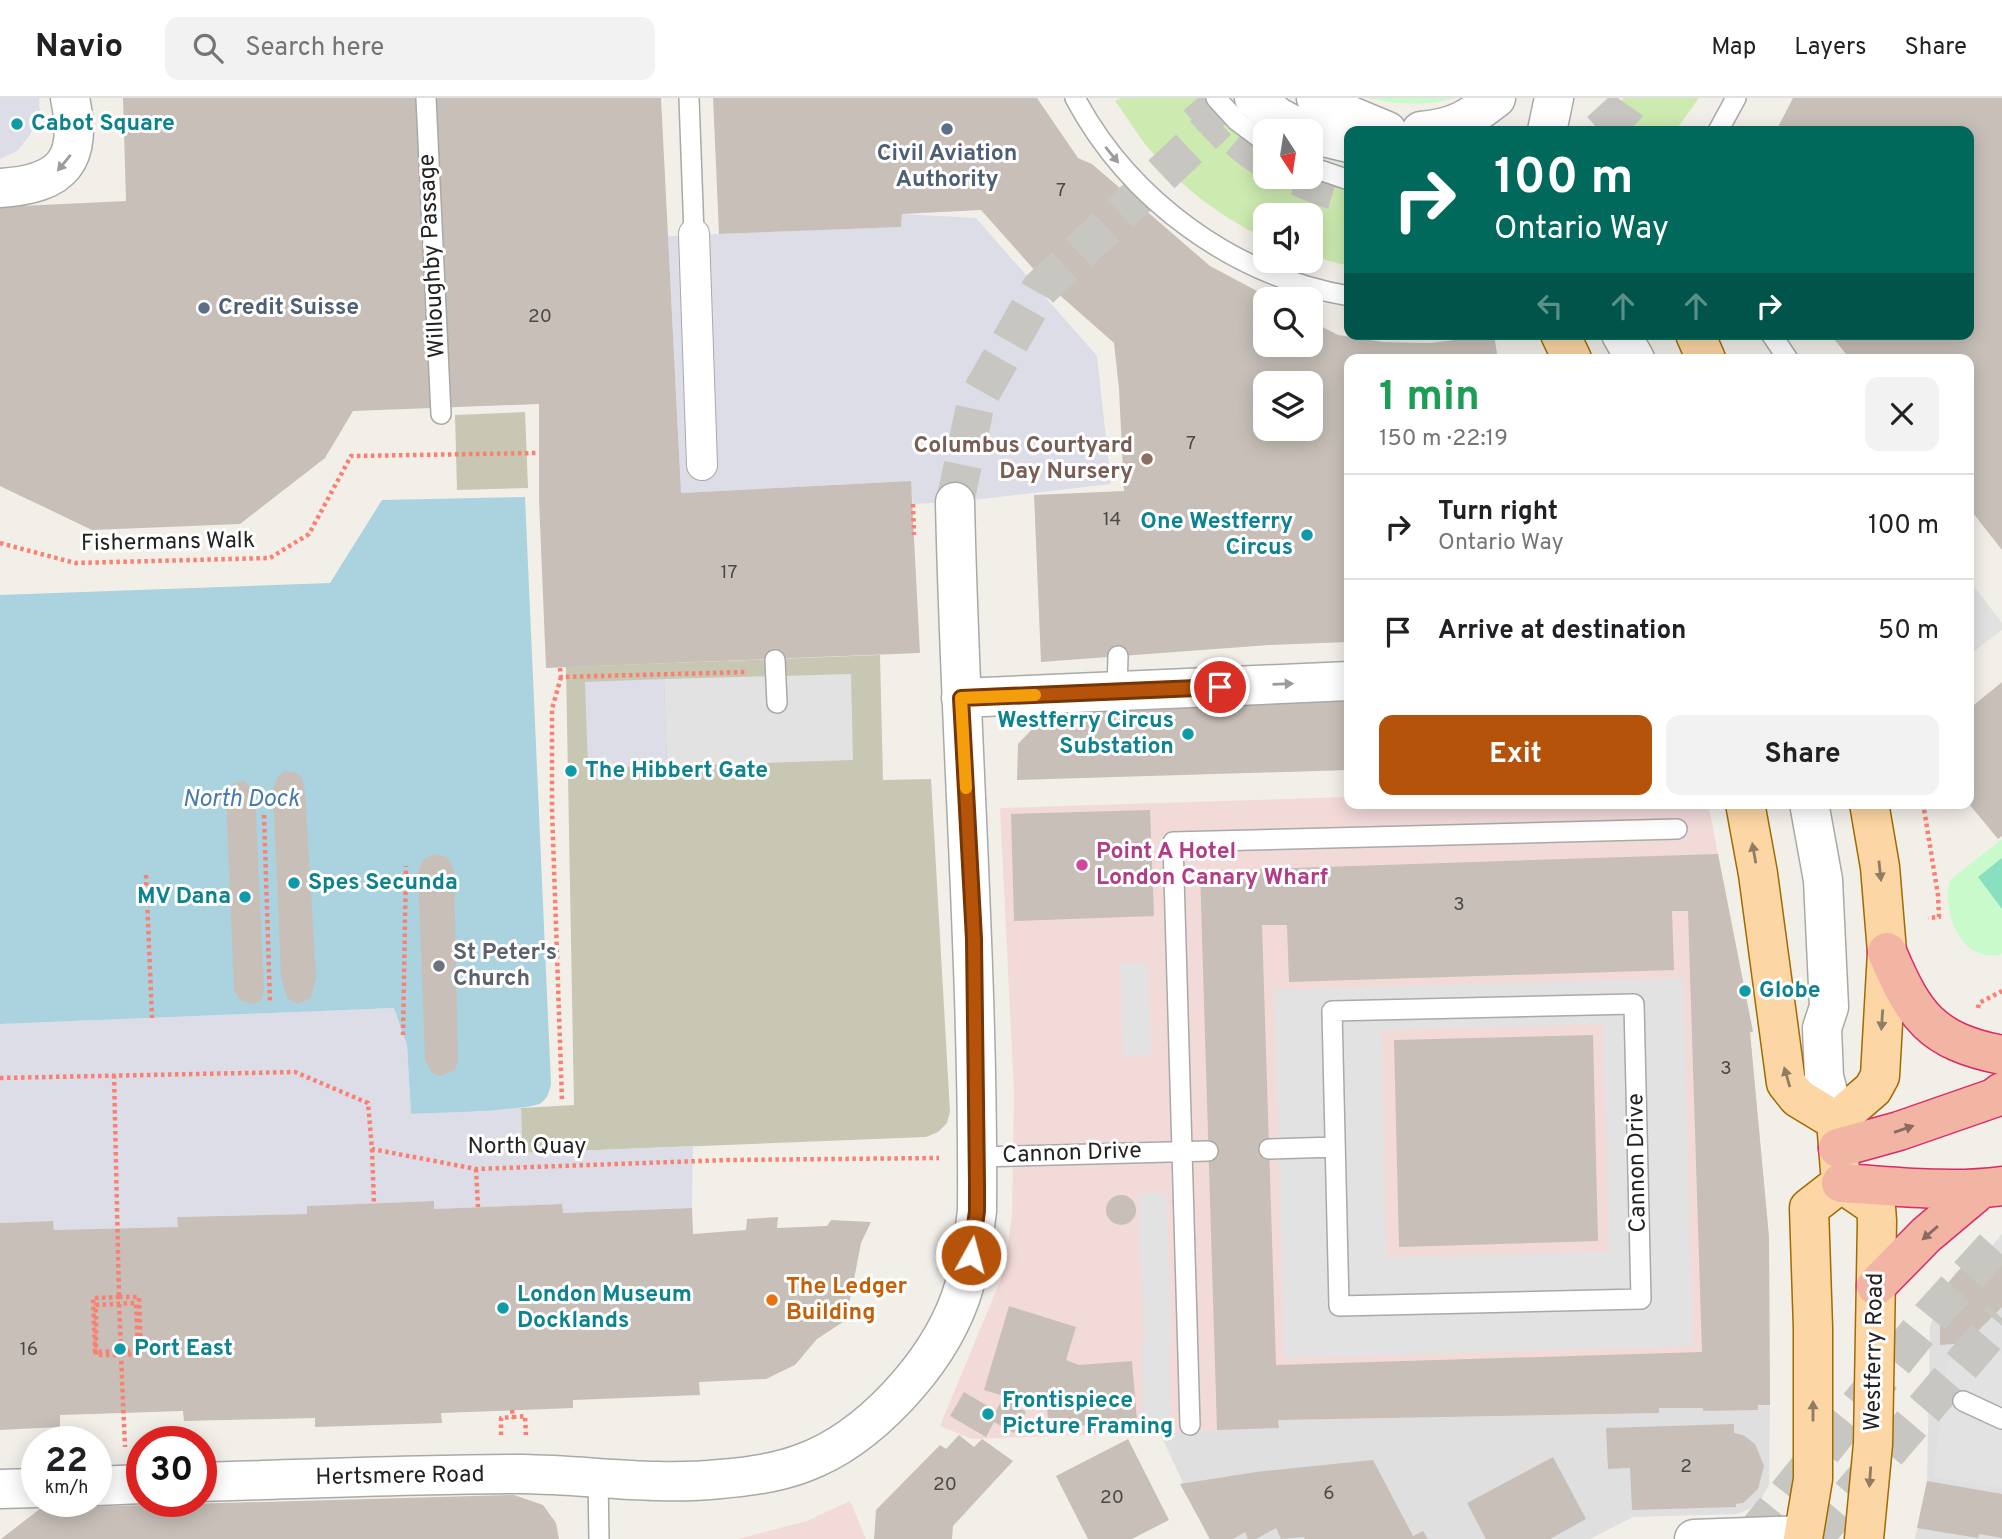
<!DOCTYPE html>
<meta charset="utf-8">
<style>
body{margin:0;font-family:Overpass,sans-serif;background:#f2f2f2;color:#202124;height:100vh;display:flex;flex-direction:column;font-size:26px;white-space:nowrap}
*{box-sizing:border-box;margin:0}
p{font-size:23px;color:#757577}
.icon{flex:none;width:38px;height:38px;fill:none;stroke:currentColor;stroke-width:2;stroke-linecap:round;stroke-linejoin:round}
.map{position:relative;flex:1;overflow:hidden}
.panel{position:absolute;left:1344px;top:256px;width:630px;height:455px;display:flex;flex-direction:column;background:#fff;border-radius:14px;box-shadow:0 4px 18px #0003}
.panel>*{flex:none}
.hud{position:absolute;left:1344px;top:28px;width:630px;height:214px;border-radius:14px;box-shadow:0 4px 18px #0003;background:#00695c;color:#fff;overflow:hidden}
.needle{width:46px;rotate:168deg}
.fabs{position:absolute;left:1253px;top:21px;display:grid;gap:14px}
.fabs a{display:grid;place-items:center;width:70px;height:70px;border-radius:14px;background:#fff;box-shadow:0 4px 18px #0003;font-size:35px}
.speed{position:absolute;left:21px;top:1328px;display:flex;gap:14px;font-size:35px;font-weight:700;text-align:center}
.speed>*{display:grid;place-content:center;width:91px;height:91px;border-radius:50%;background:#fff;box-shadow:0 4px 18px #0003;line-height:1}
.speed small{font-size:18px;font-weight:400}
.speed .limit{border:10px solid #d22;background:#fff;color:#111}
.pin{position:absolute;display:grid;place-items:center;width:60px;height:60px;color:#fff;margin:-30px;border:4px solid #fff;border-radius:50%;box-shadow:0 2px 7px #0007}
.me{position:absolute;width:77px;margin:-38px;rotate:7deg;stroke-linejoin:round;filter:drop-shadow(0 0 5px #0008)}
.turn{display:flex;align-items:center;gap:24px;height:147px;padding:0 35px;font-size:32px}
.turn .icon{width:91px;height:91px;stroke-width:2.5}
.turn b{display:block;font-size:49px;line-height:60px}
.lanes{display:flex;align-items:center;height:66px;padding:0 35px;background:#0003;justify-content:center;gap:35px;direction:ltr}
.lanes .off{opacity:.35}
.round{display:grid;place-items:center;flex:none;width:74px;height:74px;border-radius:14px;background:#f2f2f2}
.headline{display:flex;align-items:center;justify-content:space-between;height:119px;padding:0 35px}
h1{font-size:42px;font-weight:700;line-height:52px;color:#1e9e55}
.cta{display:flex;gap:14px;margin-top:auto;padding:14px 35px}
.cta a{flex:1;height:80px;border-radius:14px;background:#b45309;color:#fff;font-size:28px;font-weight:700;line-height:80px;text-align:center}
.cta a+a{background:#f2f2f2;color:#202124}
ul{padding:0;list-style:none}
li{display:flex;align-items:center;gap:21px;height:105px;padding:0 35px;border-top:2px solid #e0e0e0}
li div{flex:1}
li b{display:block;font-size:26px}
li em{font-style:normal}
header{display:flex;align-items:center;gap:42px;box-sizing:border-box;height:98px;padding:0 35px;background:#fff;border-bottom:2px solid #e0e0e0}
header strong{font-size:33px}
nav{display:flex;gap:38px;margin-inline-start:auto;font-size:24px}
.search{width:490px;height:63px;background:#f2f2f2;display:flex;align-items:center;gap:18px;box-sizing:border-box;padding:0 24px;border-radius:14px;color:#757577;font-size:26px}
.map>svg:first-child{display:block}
.residential{fill:#e0dfdf}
.commercial{fill:#f2dad9}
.construction{fill:#c7c7b4}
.grass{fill:#cdebb0}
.park{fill:#c8facc}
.pitch{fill:#88e0be}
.parking{fill:#e2e2e2;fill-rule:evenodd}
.plaza{fill:#dddde8}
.water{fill:#aad3df}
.building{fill:#c7bfb8;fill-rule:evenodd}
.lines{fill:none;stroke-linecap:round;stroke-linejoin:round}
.minor-tunnel{stroke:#c8c6c1;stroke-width:38;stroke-dasharray:38 19;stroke-linecap:butt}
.primary-tunnel{stroke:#c8c6c1;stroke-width:38;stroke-dasharray:38 19;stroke-linecap:butt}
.trunk-tunnel{stroke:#c8c6c1;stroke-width:38;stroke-dasharray:38 19;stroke-linecap:butt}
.service-casing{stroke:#a9a9a9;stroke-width:22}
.pedestrian-casing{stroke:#a9a9a9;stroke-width:32}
.minor-casing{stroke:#a9a9a9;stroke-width:41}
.tertiary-casing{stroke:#a9a9a9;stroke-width:41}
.primary-casing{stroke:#a06b00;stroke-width:41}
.trunk-casing{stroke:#dc2a67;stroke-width:41}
.path{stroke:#fa8072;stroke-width:4.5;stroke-dasharray:3.5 3.5;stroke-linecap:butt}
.service{stroke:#fff;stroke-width:19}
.pedestrian{stroke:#fff;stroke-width:30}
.minor{stroke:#fff;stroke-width:38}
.tertiary{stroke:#fff;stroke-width:38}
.primary{stroke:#fcd6a4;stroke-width:38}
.trunk{stroke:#f2b4a3;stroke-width:38}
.oneway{fill:#9c9c9c}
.oneway2{fill:#8f7c63}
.oneway3{fill:#8a6b62}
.route-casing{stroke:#753606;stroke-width:18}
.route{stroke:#b45309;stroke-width:12}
.slow{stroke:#f59e0b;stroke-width:12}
.culture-dot{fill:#0f9aa8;stroke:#fff;stroke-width:2.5}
.service-dot{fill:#5c6f8a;stroke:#fff;stroke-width:2.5}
.education-dot{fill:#8d6e63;stroke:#fff;stroke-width:2.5}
.hotel-dot{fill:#d1479c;stroke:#fff;stroke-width:2.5}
.worship-dot{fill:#6b7280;stroke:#fff;stroke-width:2.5}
.food-dot{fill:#e8710a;stroke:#fff;stroke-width:2.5}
.labels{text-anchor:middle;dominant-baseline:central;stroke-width:6;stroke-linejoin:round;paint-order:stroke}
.number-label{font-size:19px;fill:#4b4948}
.culture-label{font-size:23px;font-weight:bold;fill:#0d838f;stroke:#fff;text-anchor:start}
.service-label{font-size:23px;font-weight:bold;fill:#4e5e75;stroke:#fff}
.street-label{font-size:23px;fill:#222;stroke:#fff}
.education-label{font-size:23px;font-weight:bold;fill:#785e54;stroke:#fff;text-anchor:end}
.hotel-label{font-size:23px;font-weight:bold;fill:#b23c85;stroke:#fff;text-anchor:start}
.worship-label{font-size:23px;font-weight:bold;fill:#5b616d;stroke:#fff;text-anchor:start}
.food-label{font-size:23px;font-weight:bold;fill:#c56008;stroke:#fff;text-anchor:start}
.water-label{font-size:24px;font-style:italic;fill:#4a7aab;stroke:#fff}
</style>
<header>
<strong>Navio</strong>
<div class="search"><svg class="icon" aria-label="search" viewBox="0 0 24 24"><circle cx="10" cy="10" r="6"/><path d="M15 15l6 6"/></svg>Search here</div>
<nav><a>Map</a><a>Layers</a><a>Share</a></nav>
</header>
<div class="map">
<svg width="2002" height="1441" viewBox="0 0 2002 1441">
<rect width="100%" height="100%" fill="#f2efe9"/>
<path class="residential" d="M2002,1136V1441H1915L1927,1383L1930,1228L1942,1196L1954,1176L1962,1169L1984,1158Z
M1770,1307L1769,1387L1760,1403L1749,1411L1737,1416L1633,1419L1590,1441H1209L1159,1333L1278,1330V1322L1658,1315L1659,1310Z"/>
<path class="commercial" d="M1349,699V705H1708L1753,934L1750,935L1769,1139L1770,1307H1758V1312L1703,1313L1702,1310H1659V1315L1279,1322V1330L972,1341L940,1328L1001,1181L1007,1155L1012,1117L1014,994L1000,710Z
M850,1403L866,1441H738L807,1423Z"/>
<path class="construction" d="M525,314L528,390L457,392L455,317Z
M880,557L883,682L931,681L950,1014L947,1025L938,1034L926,1039L522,1055L521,1010L574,1007L566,569Z"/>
<path class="grass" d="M1120,0H1204L1228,26L1265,56V79H1308L1349,93V168L1311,158V117H1265V140C1222,120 1181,89 1150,52C1137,37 1127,19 1115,3Z
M1624,0H1699L1675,33H1594Z"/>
<path class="park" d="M1368,0H1456C1427,8 1397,7 1368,0Z
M2002,741V856C1962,867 1941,814 1950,782Z"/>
<path class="pitch" d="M2002,760V811L1978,779Z"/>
<path class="parking" d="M1969,482L2002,525V532L1969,557Z
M851,576L853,662L667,668L664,581Z
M1148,866L1151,957L1123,958L1120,866Z
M1683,880L1693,1248L1284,1260L1274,892ZM1603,926L1609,1154L1387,1159L1381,932Z
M1166,1095L1172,1248L1169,1249L1171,1324L1144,1325L1141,1250L1144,1249L1138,1096Z
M1992,1247L2002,1257V1390L1933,1379L1948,1262L1986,1261Z"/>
<path class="plaza" d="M0,0H39L40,16L30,37L17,53L0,61Z
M902,116L976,120L1097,258L1111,386L955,404L913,406L910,383L681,395L668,138L901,129Z
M664,581L667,668L588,670L585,584Z
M394,910L407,947L411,1016L521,1010L522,1055L693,1048L692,1110L563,1115L561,1106L434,1111L433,1103L308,1108L307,1116L177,1119L178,1129L54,1132L53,1123L0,1125V926Z"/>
<path class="water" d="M525,399L551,986C549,994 548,1000 541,1005C529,1013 432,1015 411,1016L407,947L394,910L0,926V497L330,485L382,402Z"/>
<path class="building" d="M123,0H661L681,395L911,383L920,555L546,570L539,401V306L353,313L325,360L240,426L92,432L0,388V109L126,103Z
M713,0H1037L1078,60L1092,66L1210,168L1272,201H1265V247H1311V223L1338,237L1383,244L1430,245L1494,237L1498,261H1349V544L1269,547L1041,564L1034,397L1124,393L1119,291L1114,245L1046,185L981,112L902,116L901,129L719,136ZM1265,285H1311V331H1265Z
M1793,0H2002V452L1969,410V261H1850L1830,236H1969V33H1776Z
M2002,584V738L1998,741L1969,706V611Z
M1349,603V672L1017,682L1018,646L1037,626L1061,615Z
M285,673L297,675L302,680L305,692L316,879L311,900L298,906L287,900L281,879L273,690L278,679Z
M245,683L255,696L264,892L261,903L252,906L240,902L234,892L226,697L234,685Z
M1150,712L1154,818L1014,823L1011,716Z
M434,756L445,758L450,762L454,773L458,962L455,972L441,978L432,975L425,962L418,774L423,762Z
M1718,756L1753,934H1750L1769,1139L1770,1307H1758V1312L1703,1313V1310H1659V1315L1278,1322L1279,1330L1217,1332L1200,773ZM1672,813H1688L1702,1254L1276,1267L1262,827H1287L1289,884L1674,872Z
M1593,937L1598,1143L1399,1149L1394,942Z
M1106 1112a15 15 0 1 1 30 0a15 15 0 1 1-30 0Z
M434,1103V1111L562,1106L563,1115L692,1110L693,1136L746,1132L747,1121L778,1119L777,1130L827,1128L831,1122L871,1124L861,1145L846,1222L817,1241L795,1267L766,1281L699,1284L700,1297L573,1302V1310L441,1315L442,1325L315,1329V1320L184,1323L183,1313L60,1317V1329L0,1332V1125L53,1123L54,1132L178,1129L177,1119L307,1116V1108Z
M2002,1157V1209L1979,1232V1244L1940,1247V1207L1947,1186L1962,1169L1974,1162L1984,1158Z
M1009,1208L1076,1229L1066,1262L1079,1267L1132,1263L1137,1323L1049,1330L1047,1311L984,1292Z
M964,1294L996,1313L1003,1300L1026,1314L1014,1335L994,1324L986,1339L950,1318Z
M1734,1326V1335L1743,1337L1755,1346L1764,1368L1758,1391L1743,1405L1736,1406V1409L1632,1412L1630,1370L1608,1371L1606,1330Z
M959,1337L974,1349L982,1341L1013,1363L953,1428L952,1441H874L876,1412L940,1347L946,1351Z
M1128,1341L1169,1422L1132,1441H1088L1056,1378Z
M1553,1359L1586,1421L1550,1441H1486L1467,1405Z
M1373,1362L1413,1438L1423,1433L1428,1441H1305L1304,1439L1281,1441L1276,1430L1256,1441H1248L1245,1434L1233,1441H1210L1180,1386L1256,1374Z
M1927,1383L2002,1396V1440L1979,1436L1978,1440L1917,1430Z
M514,1397L543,1407L556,1425L559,1441H1L41,1410Z"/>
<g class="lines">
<path class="minor-tunnel" d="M955,404L976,304L1040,191L1218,23"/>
<path class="primary-tunnel" d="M1198,0C1218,24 1239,44 1265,61
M1600,33L1625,10L1632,0
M1298,79L1322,89L1349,97"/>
<path class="trunk-tunnel" d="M1751,1441L1931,1218L2002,1140
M1813,1441L2002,1220"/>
<defs>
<path id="service" d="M426,0L441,316
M689,0L694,136
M1075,0C1130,103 1234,178 1349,198
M1216,0L1237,23L1265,44
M1718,33L1736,0
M1311,69L1349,82
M1771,236L1788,261
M775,562L777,605
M1117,593L1118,558
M1634,906L1641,1201L1339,1208L1332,913Z
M1269,1051L1335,1049
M977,1059L1208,1053
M1963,1303L2002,1321
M1190,1327L1173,744L1677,731
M598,1380L599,1441"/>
<path id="pedestrian" d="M694,136L702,367"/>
<path id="minor" d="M0,90C64,86 83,62 70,0
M961,600L1349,583
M201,1384C309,1381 416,1376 524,1376C588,1377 656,1388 720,1381C747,1379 777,1375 803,1365C869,1341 936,1267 960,1201C970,1173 973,1143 977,1113C979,877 960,641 955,404
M96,1388L142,1386
M0,1391L37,1390
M1694,1441L1803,1437"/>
<path id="tertiary" d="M1254,0L1278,19L1305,33
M1316,0L1351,18L1387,33
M1421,33C1455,30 1469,21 1496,0
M1547,33L1554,0
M1311,36L1349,45
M1621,236L1635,261
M1809,705L1823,782L1829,909L1822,930L1824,979L1836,1023"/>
<path id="primary" d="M1560,236L1572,261
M1695,236L1706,261
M1745,705L1758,776L1786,985L1798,1000L1836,1023
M1836,1023L1841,1085L1876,1109L1877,1123L1873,1346L1864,1441
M1836,1023L1873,991L1880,978L1887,854L1880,769L1869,705
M1803,1441L1813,1381V1230L1809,1110L1841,1085"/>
<path id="trunk" d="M1887,854C1914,918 1931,943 2002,957
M1838,1050L1899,1033L1994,1000L2002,994
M1841,1085C1894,1088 1949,1095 2002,1088
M1876,1188L1926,1137L1982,1090"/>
</defs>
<use href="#service" class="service-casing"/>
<use href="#pedestrian" class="pedestrian-casing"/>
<use href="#minor" class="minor-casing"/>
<use href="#tertiary" class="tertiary-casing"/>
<use href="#primary" class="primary-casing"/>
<use href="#trunk" class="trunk-casing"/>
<path class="path" d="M913,406L914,437
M0,445L75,465L270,460L309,436L351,358L539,355
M560,570L561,579L748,574
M561,579L552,611V711L562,1003
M1923,705L1938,797L1939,819L1928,820
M264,717L270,904
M146,777L152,920
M1978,910L1979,905L2002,893
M403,937L406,768
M114,977L119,1199
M0,980L295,974L368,1005L372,1051L476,1071L728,1062L939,1060
M372,1051L374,1105
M476,1071L478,1109
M119,1199H139L141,1252L95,1254L93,1200Z
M119,1206L121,1253
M121,1257L138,1256L136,1205L96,1207V1257H121L125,1349
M512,1312L513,1319L525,1318L526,1337
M501,1337V1320L513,1319"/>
<use href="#service" class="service"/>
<use href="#pedestrian" class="pedestrian"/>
<use href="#minor" class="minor"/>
<use href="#tertiary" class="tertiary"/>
<use href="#primary" class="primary"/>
<use href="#trunk" class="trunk"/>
</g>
<defs><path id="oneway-solid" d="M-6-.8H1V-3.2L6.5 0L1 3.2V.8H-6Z" transform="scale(1.75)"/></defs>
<g class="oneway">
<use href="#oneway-solid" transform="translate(1112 57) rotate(51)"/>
<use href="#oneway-solid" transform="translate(64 65) rotate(129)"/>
<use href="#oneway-solid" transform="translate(1283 586) rotate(-2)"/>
</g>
<g class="oneway2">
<use href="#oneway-solid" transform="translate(1754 755) rotate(-100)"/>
<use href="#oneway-solid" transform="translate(1880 773) rotate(84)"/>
<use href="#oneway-solid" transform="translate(1882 922) rotate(94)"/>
<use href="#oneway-solid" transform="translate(1787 979) rotate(-106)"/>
<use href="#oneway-solid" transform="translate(1813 1313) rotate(-90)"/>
<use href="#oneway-solid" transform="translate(1870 1379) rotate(94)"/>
</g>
<g class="oneway3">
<use href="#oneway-solid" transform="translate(1904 1031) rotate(-19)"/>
<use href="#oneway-solid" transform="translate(1930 1135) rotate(139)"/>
</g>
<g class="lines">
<defs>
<path id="route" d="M971,1157L977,1113V1086L974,841L961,600L1220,589"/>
</defs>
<use href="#route" class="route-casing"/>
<use href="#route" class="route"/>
<path class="slow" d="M966,690L961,600L1035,597"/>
</g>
<g class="culture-dot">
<circle cx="17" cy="26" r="7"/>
<circle cx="1307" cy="437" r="7"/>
<circle cx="1188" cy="636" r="7"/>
<circle cx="571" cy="673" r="7"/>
<circle cx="294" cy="785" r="7"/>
<circle cx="245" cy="799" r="7"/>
<circle cx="1745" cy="893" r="7"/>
<circle cx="503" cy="1210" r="7"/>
<circle cx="120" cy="1251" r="7"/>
<circle cx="988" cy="1316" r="7"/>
</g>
<g class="service-dot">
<circle cx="947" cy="31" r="7"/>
<circle cx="204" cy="210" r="7"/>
</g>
<circle class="education-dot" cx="1147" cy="361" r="7"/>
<circle class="hotel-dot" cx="1082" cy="767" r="7"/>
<circle class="worship-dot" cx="439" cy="868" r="7"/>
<circle class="food-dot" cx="772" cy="1202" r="7"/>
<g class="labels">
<g class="number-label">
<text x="1061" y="93">7</text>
<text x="540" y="219">20</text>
<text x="1191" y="346">7</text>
<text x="1112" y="422">14</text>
<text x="729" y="475">17</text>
<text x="1459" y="807">3</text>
<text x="1726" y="971">3</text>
<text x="29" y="1252">16</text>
<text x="1686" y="1369">2</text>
<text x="945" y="1387">20</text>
<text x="1329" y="1396">6</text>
<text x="1112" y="1400">20</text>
</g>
<g class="culture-label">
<text x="31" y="26">Cabot Square</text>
<text x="1293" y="424" text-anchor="end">One Westferry<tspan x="1293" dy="26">Circus</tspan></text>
<text x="1174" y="623" text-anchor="end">Westferry Circus<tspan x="1174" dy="26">Substation</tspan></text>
<text x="585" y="673">The Hibbert Gate</text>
<text x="308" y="785">Spes Secunda</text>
<text x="231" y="799" text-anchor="end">MV Dana</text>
<text x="1759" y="893">Globe</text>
<text x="517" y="1197">London Museum<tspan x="517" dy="26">Docklands</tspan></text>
<text x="134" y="1251">Port East</text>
<text x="1002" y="1303">Frontispiece<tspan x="1002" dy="26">Picture Framing</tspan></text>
</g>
<g class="service-label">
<text x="947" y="56">Civil Aviation<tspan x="947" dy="26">Authority</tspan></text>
<text x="218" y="210" text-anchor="start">Credit Suisse</text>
</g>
<g class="street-label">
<text transform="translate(433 158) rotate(-93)">Willoughby Passage</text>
<text transform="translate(168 445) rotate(-1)">Fishermans Walk</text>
<text x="527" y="1049">North Quay</text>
<text transform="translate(1072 1056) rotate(-2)">Cannon Drive</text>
<text transform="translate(1638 1065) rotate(-91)">Cannon Drive</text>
<text transform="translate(1875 1254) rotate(-89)">Westferry Road</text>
<text transform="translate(400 1379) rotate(-1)">Hertsmere Road</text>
</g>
<g class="education-label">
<text x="1133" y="348">Columbus Courtyard<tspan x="1133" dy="26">Day Nursery</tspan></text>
</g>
<g class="hotel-label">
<text x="1096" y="754">Point A Hotel<tspan x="1096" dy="26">London Canary Wharf</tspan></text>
</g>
<g class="worship-label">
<text x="453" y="855">St Peter's<tspan x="453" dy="26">Church</tspan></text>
</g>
<g class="food-label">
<text x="786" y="1189">The Ledger<tspan x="786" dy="26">Building</tspan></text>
</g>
<g class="water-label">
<text x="241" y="702">North Dock</text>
</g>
</g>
</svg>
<div class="fabs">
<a><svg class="needle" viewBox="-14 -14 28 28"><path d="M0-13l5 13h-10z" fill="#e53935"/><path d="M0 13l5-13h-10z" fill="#757577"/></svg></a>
<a><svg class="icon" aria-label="sound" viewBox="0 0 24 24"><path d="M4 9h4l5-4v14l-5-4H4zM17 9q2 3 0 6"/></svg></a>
<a><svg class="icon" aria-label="search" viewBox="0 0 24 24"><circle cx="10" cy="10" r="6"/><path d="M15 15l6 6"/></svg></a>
<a><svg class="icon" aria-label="layers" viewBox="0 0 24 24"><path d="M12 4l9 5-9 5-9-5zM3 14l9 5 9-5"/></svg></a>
</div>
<div class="speed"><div>22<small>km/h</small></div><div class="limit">30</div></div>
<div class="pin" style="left:1220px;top:589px;background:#d93025"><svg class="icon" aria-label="arrive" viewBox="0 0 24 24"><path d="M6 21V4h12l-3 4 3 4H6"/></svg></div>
<svg class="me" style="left:971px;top:1157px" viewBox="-20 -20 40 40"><circle r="17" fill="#b45309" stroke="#fff" stroke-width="3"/><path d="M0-11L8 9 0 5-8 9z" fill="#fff"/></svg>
<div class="hud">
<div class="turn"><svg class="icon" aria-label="right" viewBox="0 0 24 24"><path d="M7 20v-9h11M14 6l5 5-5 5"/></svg><div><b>100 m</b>Ontario Way</div></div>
<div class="lanes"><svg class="icon off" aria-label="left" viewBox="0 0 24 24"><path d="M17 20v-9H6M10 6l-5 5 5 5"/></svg><svg class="icon off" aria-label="ahead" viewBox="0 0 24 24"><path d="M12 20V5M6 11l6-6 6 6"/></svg><svg class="icon off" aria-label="ahead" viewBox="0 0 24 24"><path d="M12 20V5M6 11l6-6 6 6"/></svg><svg class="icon" aria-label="right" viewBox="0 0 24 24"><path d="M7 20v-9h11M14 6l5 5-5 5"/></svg></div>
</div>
<section class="panel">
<div class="headline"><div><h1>1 min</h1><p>150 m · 22:19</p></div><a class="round"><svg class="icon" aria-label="close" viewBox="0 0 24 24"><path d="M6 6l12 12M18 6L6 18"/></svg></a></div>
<ul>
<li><svg class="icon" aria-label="right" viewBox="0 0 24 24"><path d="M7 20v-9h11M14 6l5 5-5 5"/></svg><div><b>Turn right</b><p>Ontario Way</p></div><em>100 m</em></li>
<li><svg class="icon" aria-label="arrive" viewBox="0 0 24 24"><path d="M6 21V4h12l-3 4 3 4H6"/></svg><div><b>Arrive at destination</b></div><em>50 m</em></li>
</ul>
<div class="cta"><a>Exit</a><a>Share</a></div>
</section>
</div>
